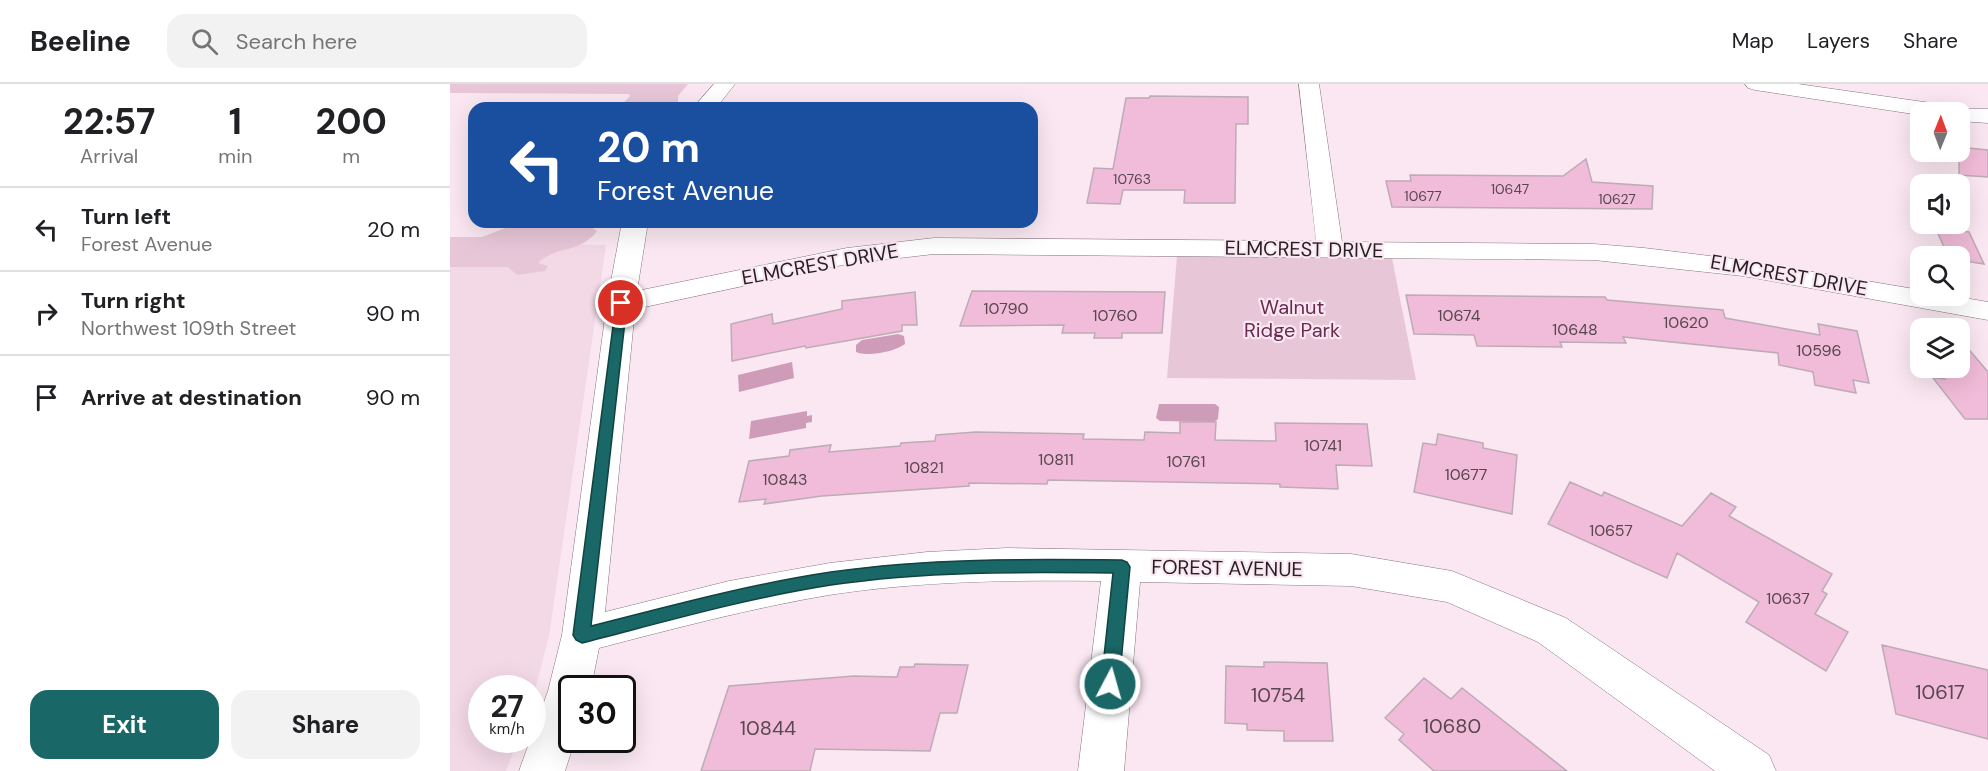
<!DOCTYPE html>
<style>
body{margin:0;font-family:"DM Sans",sans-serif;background:#f2f2f2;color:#202124;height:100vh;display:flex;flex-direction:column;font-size:22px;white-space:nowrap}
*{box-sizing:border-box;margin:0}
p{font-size:20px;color:#757577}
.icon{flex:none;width:33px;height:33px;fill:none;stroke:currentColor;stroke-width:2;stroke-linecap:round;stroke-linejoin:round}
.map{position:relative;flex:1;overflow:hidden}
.sheet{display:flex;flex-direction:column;background:#fff;width:450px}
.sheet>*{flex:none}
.banner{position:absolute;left:18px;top:18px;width:570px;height:126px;border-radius:18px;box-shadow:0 6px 24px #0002;background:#1a4fa0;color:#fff;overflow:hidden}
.needle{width:39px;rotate:1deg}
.controls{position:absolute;left:1460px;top:18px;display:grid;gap:12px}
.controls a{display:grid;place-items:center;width:60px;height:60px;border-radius:12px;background:#fff;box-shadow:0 6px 24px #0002;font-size:30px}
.speed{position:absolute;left:18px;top:591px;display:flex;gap:12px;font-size:30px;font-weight:700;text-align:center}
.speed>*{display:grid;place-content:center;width:78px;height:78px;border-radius:50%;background:#fff;box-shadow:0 6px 24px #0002;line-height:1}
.speed small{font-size:15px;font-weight:400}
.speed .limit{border:3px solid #111;border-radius:9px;background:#fff;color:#111}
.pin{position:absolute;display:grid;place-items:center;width:51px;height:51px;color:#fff;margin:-26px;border:3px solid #fff;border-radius:50%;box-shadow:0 2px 6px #0007}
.me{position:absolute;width:66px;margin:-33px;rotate:6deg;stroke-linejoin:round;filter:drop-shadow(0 0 4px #0008)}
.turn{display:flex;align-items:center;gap:21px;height:126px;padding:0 30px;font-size:27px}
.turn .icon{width:78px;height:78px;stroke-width:2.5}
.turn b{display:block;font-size:42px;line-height:51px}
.eta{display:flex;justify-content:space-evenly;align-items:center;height:102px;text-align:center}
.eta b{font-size:36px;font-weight:700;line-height:42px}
.primary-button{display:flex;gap:12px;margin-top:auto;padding:12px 30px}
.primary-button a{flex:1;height:69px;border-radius:18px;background:#196766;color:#fff;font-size:24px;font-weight:700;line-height:69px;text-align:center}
.primary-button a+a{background:#f2f2f2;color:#202124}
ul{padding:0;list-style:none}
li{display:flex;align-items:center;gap:18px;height:84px;padding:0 30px;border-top:2px solid #e0e0e0}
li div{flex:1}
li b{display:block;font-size:22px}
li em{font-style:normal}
header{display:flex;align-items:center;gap:36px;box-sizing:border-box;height:84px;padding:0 30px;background:#fff;border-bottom:2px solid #e0e0e0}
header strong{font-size:28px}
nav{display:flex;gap:33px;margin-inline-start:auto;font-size:21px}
.search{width:420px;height:54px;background:#f2f2f2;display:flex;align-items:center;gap:15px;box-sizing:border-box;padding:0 21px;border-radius:18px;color:#757577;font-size:22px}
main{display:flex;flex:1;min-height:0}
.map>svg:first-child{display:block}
.built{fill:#f3d8e6}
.green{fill:#e7c6d8}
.water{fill:#ce9bb8}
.building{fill:#f1bcd9;stroke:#bdabb5;stroke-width:1.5}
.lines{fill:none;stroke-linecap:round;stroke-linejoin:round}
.minor-casing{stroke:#86757e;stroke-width:1}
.minor{fill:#fff;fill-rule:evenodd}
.route{fill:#196766;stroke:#104342;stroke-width:1.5}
.labels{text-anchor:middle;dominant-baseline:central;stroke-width:4.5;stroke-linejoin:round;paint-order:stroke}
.far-number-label{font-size:14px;fill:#584650}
.number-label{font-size:16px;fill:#584650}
.street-label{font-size:20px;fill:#251f22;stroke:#fae7f1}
.park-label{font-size:20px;fill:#672a50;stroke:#fae7f1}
.near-number-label{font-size:20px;fill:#584650}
</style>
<header>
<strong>Beeline</strong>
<div class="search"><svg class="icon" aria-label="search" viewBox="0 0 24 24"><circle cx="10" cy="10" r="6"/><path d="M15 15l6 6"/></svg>Search here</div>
<nav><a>Map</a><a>Layers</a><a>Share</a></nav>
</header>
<main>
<section class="sheet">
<div class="eta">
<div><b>22:57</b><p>Arrival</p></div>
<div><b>1</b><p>min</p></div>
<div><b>200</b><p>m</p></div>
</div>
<ul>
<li><svg class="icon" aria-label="left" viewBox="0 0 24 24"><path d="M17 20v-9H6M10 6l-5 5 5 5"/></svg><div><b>Turn left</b><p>Forest Avenue</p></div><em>20 m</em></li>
<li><svg class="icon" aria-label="right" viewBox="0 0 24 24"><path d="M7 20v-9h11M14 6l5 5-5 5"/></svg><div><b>Turn right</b><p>Northwest 109th Street</p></div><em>90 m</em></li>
<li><svg class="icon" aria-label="arrive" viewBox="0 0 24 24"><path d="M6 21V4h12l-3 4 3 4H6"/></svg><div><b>Arrive at destination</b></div><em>90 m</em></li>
</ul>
<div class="primary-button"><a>Exit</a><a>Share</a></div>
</section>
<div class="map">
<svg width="1538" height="687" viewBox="0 0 1538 687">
<rect width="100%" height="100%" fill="#fae7f1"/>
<path class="built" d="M0,159L156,161L99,552L83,614L82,604H32V656H68L56,687H0Z"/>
<path class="green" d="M0,0H238L228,12V21L224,24H168L180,12L179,10L0,9Z
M79,139L138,141L147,147C131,169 105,162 88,179L98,182L95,187L67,191L58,183H0V153H32L58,143Z
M727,172L942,174L966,296L717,294Z"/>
<path class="water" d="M448,250L454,252L455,260C444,268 418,273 406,268V261L412,256Z
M342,278L344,294L289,308L288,291Z
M709,320H765L769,323L768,335L764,338L710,337L706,334Z
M357,327V332L362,331V338L356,339V344L299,355L301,337Z"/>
<path class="building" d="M700,12L798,13V40H786L785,119H734L735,106H673L670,120L637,119L644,84L663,85L676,14H699Z
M1509,63L1538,66V93L1509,91Z
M1136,75L1142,98L1203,102L1202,125L942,123L936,97H961L960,91L1113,92Z
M1485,143L1519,148L1534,180L1509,176V172H1498Z
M522,207L715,208L712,249H672V254H644L645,249H612L614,241L510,242Z
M465,208L467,241H452V247L356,264L355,262L282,277L281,240L322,230L323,240L392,225V217Z
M956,211L1155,213L1157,216L1273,226L1275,234L1370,251L1368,240L1407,247L1419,299L1403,296L1406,309L1365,301L1363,288L1329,281L1328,269L1173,253L1176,259L1110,258L1112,263L1027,262L1024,251L964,250Z
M1509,254L1538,288V335H1515L1483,294L1495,295L1486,284H1509Z
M730,338H766L765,356L826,357L825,339L917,340L922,382L886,381L888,405L830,403V400L598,396L597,400L519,399V402L372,412L314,420L316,415L289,418L299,377L339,372L340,366L381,361L379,368L450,362L451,359L485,357L486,351L526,348L634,350L633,355L694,356L695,348L730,349Z
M988,350L1033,359V364L1067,371L1062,430L964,408L973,359L986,361Z
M1120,398L1152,412L1154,408L1232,442L1261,409L1286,423L1279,432L1382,490L1372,507L1377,510L1365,530L1398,548L1376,587L1296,538L1309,518L1227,469L1217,494L1098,440Z
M1432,561L1538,586V655L1446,630Z
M814,578L877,579L883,657H834V647L797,646V640L775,639L776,582L814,583Z
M465,580L518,581L507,629H490L480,667L365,665L360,687H251L279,602L404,592L447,593L450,583H464Z
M974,594L1001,615L1012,604L1117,687H984L949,656L954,650L935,634Z"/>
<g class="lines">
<defs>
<path id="minor" d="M264,0H285L266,24H243Z
M849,0H869L892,158L1144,160L1194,164L1293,176L1470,206V212H1503L1538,218V236L1293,192L1144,176L484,170L397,180L185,225L155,528L279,497L380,479L477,468L557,464L901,470L1002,487L1116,534L1319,671L1326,687H1265L1088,558L997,518L901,502L690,498L674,687H628L651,497C560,496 470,497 379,511C302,524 226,544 149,564L141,604H122V656H125L115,687H69L98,607L112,551L157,219L172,138H198L187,207L397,164L484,154L866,157Z
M1295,0H1348L1495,21L1504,25H1538V39L1509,37V28H1470V31L1305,6L1298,4Z"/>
</defs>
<use href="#minor" class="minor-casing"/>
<use href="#minor" class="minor"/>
</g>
<path class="route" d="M171,215L177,219L141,542C220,522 300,500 381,488C478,474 574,475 672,476L677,478L680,483L669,600L666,606L660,608L654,606L651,600L663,489C568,488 475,487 381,501C297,514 214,538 132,559L126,556L123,551L166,219Z"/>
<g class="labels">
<g class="far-number-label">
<text x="682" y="95">10763</text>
<text x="1060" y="105">10647</text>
<text x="973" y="112">10677</text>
<text x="1167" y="115">10627</text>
</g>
<g class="number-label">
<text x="556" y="224">10790</text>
<text x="665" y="231">10760</text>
<text x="1009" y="231">10674</text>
<text x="1236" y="238">10620</text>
<text x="1125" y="245">10648</text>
<text x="1369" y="266">10596</text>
<text x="873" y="361">10741</text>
<text x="606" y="375">10811</text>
<text x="736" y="377">10761</text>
<text x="474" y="383">10821</text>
<text x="1016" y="390">10677</text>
<text x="335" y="395">10843</text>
<text x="1161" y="446">10657</text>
<text x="1338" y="514">10637</text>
</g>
<g class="street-label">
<text transform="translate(854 165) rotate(1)">ELMCREST DRIVE</text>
<text transform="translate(370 180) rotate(-10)">ELMCREST DRIVE</text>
<text transform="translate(1339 191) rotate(10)">ELMCREST DRIVE</text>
<text transform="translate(777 484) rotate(1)">FOREST AVENUE</text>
</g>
<g class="park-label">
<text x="842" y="223">Walnut<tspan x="842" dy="23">Ridge Park</tspan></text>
</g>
<g class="near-number-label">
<text x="1490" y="608">10617</text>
<text x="828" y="611">10754</text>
<text x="1002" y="642">10680</text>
<text x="318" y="644">10844</text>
</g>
</g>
</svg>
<div class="controls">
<a><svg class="needle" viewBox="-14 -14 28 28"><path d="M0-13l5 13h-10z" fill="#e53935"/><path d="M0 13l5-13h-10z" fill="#757577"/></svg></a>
<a><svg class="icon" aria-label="sound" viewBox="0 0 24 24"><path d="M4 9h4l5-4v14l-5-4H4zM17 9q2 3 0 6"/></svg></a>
<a><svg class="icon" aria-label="search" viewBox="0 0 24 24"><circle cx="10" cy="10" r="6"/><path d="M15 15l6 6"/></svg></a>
<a><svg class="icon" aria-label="layers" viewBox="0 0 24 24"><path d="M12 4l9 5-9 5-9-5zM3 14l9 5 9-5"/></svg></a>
</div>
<div class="speed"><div>27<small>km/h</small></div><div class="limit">30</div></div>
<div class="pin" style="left:171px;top:219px;background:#d93025"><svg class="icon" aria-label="arrive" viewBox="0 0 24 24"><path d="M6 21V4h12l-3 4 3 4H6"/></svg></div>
<svg class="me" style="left:660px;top:600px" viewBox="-20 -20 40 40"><circle r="17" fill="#196766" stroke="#fff" stroke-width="3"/><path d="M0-11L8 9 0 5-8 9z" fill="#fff"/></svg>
<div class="banner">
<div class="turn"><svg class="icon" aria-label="left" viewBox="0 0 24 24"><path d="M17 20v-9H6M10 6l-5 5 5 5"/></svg><div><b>20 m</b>Forest Avenue</div></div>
</div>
</div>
</main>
